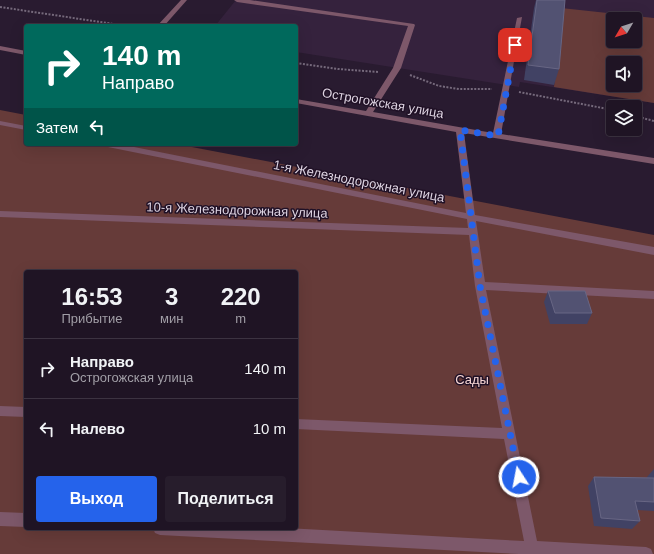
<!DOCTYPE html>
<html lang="ru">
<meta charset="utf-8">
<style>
body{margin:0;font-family:Helvetica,sans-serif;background:#271d2c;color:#f1f3f6;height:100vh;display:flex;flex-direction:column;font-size:15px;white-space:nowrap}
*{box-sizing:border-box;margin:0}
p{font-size:13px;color:#a19ea6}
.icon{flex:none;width:22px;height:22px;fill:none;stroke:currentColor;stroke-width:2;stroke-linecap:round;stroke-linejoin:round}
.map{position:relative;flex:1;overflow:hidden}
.drawer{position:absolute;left:24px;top:270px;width:274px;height:260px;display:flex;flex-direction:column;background:#1f1424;border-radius:4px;box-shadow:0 4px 16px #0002,0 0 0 1px #3c3341}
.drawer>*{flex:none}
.banner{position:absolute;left:24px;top:24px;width:274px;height:122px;border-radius:4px;box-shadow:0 4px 16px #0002,0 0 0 1px #3c3341;background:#00695c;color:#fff;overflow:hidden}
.needle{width:26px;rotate:231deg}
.buttons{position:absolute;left:606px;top:12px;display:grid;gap:8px}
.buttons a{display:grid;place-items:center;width:36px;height:36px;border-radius:4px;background:#1f1424;box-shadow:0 4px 16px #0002,0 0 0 1px #3c3341;font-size:20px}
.pin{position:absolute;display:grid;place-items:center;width:34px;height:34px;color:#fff;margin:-17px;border-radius:8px;box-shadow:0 2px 6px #0006}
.me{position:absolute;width:44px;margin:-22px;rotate:349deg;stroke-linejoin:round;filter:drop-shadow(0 0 3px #0008)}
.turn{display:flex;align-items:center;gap:14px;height:84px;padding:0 12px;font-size:18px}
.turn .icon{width:52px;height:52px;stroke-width:2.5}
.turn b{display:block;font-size:28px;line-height:34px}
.then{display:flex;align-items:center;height:38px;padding:0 12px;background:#0003;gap:8px;font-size:15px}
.eta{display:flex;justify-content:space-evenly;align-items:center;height:68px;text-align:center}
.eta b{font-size:24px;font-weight:600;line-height:28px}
.primary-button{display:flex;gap:8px;margin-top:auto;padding:8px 12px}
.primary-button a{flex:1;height:46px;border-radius:4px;background:#2563eb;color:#fff;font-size:16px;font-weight:600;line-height:46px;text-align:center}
.primary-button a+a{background:#271d2c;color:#f1f3f6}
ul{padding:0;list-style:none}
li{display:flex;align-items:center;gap:12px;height:60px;padding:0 12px;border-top:1px solid #3c3341}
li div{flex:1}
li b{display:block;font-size:15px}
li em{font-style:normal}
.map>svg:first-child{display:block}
.built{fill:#35223d;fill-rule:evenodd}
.green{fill:#663b39;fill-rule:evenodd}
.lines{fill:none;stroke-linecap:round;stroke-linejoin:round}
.path{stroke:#766a7c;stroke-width:2;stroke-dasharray:2 1.5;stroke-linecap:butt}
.minor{fill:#7d586a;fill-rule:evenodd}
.wall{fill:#414264}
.building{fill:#525272;stroke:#686684}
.route{stroke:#2563eb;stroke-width:7;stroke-dasharray:0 12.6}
.labels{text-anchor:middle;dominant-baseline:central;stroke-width:3;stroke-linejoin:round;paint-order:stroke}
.street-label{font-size:13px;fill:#ded4e2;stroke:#201126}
.park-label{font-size:13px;fill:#f7d6d4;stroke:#201126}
</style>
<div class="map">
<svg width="654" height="554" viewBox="0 0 654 554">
<rect width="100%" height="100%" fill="#291b30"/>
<path class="built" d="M236,0H654V103L520,82L519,87L296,52V26H215ZM613,19H635V41H613ZM613,63H635V85H613Z"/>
<path class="green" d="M561,8L654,18V103L554,87ZM613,19H635V41H613ZM613,63H635V85H613Z
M0,110L26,115V144H176L654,235V554H0ZM26,272H296V528H26Z"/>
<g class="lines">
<path class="path" d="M0,7L127,26
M296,63L338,69L379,72
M410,75L439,86L459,89H492
M519,92L613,110
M635,116L654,121"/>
<path class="minor" d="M181,0H187L164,26H157Z
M234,0H250L414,24L415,25L401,68L373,112L493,133L517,18L522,17L501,134L654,158V164L464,133L475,215L654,247V255L476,221L485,282L654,291V299L486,290L537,541L646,547L651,549L653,554H519L160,535L155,533L153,528H286L524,541L504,439L296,429V419L502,428L475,286L469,235L0,217V211L468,228L467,219L103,146L102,144H119L466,213L456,132L296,103V99L366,111L393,68L408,26L237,2Z
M0,46L26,51V55L0,50Z
M0,121L26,126V130L0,125Z
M0,406L26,407V417L0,416Z
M0,512L26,513V527L0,526Z"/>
</g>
<path class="wall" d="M536,0H565L559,69L554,85L524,80L534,8Z
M548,291L592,313L587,324H550L544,302Z
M654,469V511L637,510L640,521L632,529L594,526L588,486L594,477L647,478V477Z"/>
<path class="building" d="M537,0H565L559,69L528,65Z
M548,291H585L592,313H555Z
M594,477L654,478V502L635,501L640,521L601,518Z"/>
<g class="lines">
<path class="route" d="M515,45L498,136L460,130L480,286L519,477"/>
</g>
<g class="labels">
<g class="street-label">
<text transform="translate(383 103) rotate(10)">Острогожская улица</text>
<text transform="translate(359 181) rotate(11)">1-я Железнодорожная улица</text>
<text transform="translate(237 210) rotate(2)">10-я Железнодорожная улица</text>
</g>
<g class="park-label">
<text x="472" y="379">Сады</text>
</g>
</g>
</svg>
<div class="buttons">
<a><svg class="needle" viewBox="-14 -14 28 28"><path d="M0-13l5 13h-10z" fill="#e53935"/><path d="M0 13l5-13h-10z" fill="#a19ea6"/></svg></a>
<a><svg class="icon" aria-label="sound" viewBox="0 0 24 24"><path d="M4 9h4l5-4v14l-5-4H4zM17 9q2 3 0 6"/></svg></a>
<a><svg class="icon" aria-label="layers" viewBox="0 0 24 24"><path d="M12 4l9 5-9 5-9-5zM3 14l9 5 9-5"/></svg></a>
</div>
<div class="pin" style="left:515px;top:45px;background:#d93025"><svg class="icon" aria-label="arrive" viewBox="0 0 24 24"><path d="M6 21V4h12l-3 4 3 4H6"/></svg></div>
<svg class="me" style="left:519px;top:477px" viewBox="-20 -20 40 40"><circle r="17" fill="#2563eb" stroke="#fff" stroke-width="3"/><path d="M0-11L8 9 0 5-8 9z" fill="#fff"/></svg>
<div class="banner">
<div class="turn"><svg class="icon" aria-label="right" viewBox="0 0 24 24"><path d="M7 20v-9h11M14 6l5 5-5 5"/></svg><div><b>140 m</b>Направо</div></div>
<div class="then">Затем<svg class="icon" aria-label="left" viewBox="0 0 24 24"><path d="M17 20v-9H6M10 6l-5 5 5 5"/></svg></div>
</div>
<section class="drawer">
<div class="eta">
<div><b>16:53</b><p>Прибытие</p></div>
<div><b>3</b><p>мин</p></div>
<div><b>220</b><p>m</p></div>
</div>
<ul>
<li><svg class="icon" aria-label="right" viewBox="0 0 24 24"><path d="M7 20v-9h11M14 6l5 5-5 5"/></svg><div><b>Направо</b><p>Острогожская улица</p></div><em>140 m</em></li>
<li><svg class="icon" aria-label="left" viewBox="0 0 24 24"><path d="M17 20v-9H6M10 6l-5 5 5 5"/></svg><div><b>Налево</b></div><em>10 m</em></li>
</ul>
<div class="primary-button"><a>Выход</a><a>Поделиться</a></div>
</section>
</div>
